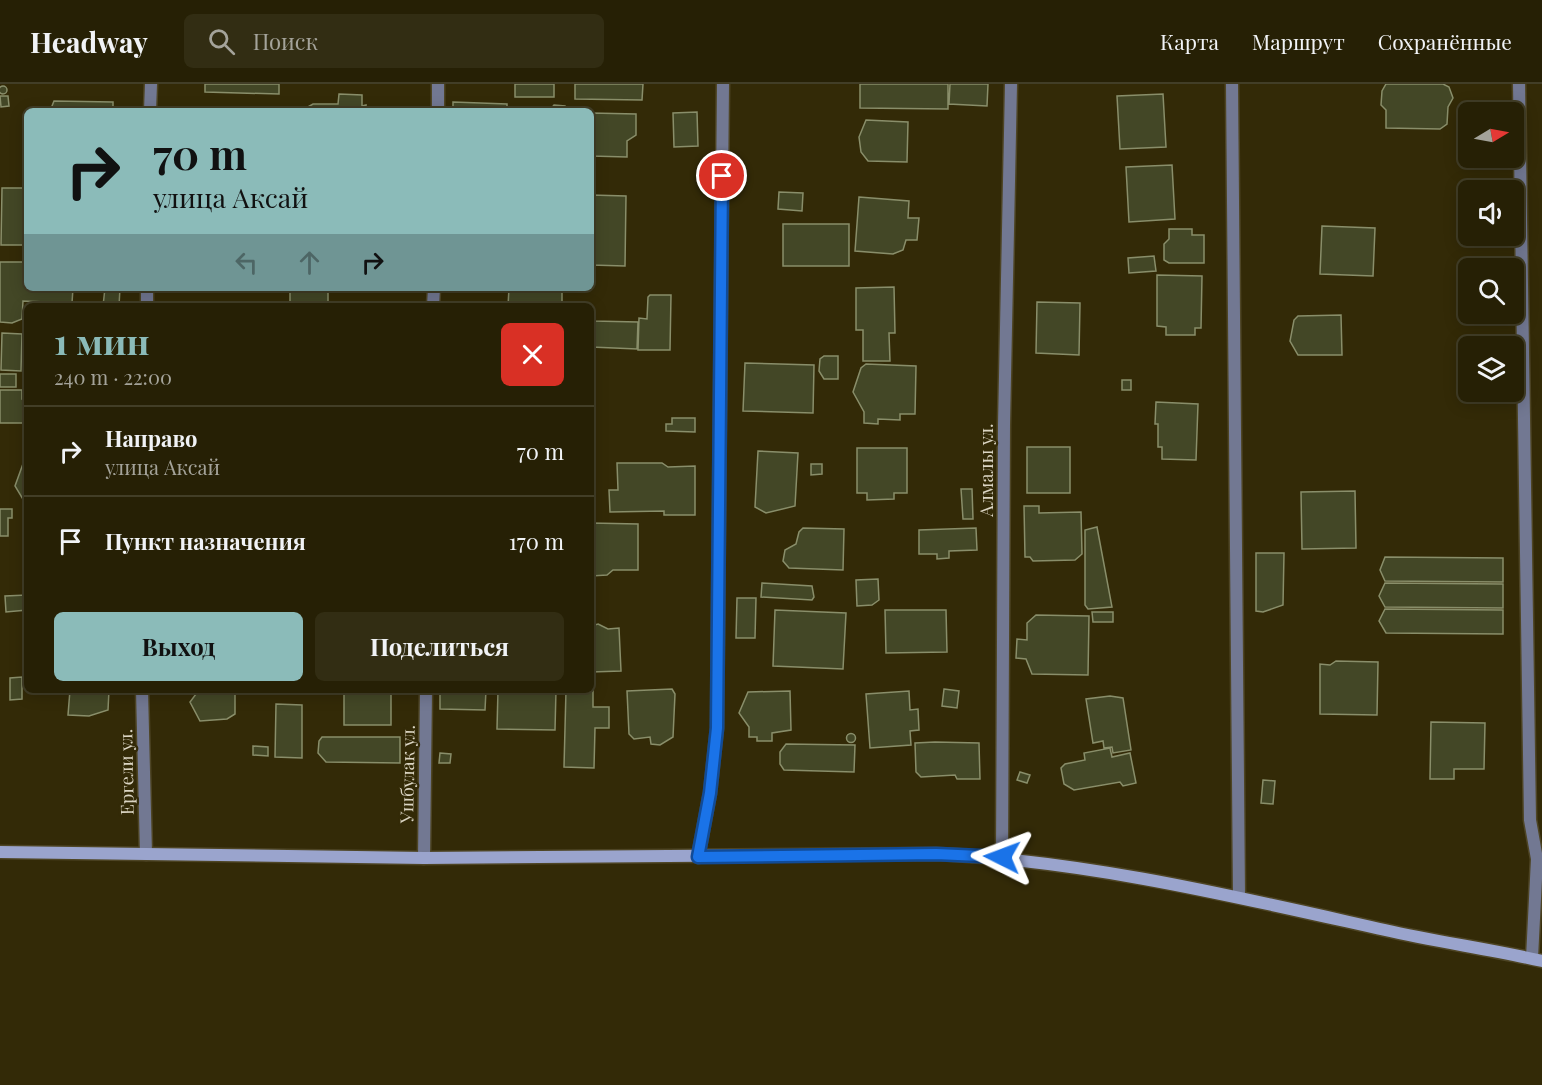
<!DOCTYPE html>
<html lang="ru">
<meta charset="utf-8">
<style>
body{margin:0;font-family:"Playfair Display",serif;background:#322d13;color:#f1f3f6;height:100vh;display:flex;flex-direction:column;font-size:22px;white-space:nowrap}
*{box-sizing:border-box;margin:0}
p{font-size:20px;color:#a4a39a}
.icon{flex:none;width:33px;height:33px;fill:none;stroke:currentColor;stroke-width:2;stroke-linecap:round;stroke-linejoin:round}
.map{position:relative;flex:1;overflow:hidden}
.drawer{position:absolute;left:24px;top:219px;width:570px;height:390px;display:flex;flex-direction:column;background:#262005;border-radius:9px;box-shadow:0 3px 15px #0003,0 0 0 2px #423e27}
.drawer>*{flex:none}
.hud{position:absolute;left:24px;top:24px;width:570px;height:183px;border-radius:9px;box-shadow:0 3px 15px #0003,0 0 0 2px #423e27;background:#8bbbb9;color:#111;overflow:hidden}
.needle{width:39px;rotate:80deg}
.fabs{position:absolute;left:1458px;top:18px;display:grid;gap:12px}
.fabs a{display:grid;place-items:center;width:66px;height:66px;border-radius:9px;background:#262005;box-shadow:0 3px 15px #0003,0 0 0 2px #423e27;font-size:30px}
.pin{position:absolute;display:grid;place-items:center;width:51px;height:51px;color:#fff;margin:-26px;border:3px solid #fff;border-radius:50%;box-shadow:0 2px 6px #0007}
.me{position:absolute;width:66px;margin:-33px;rotate:273deg;stroke-linejoin:round;filter:drop-shadow(0 0 4px #0008)}
.turn{display:flex;align-items:center;gap:21px;height:126px;padding:0 30px;font-size:27px}
.turn .icon{width:78px;height:78px;stroke-width:2.5}
.turn b{display:block;font-size:42px;line-height:51px}
.lanes{display:flex;align-items:center;height:57px;padding:0 30px;background:#0003;justify-content:center;gap:30px;direction:ltr}
.lanes .off{opacity:.35}
.round{display:grid;place-items:center;flex:none;width:63px;height:63px;border-radius:9px;background:#322d13}
.head{display:flex;align-items:center;justify-content:space-between;height:102px;padding:0 30px}
h1{font-size:36px;font-weight:700;line-height:45px;color:#8bbbb9}
.cta{display:flex;gap:12px;margin-top:auto;padding:12px 30px}
.cta a{flex:1;height:69px;border-radius:9px;background:#8bbbb9;color:#111;font-size:24px;font-weight:700;line-height:69px;text-align:center}
.cta a+a{background:#322d13;color:#f1f3f6}
ul{padding:0;list-style:none}
li{display:flex;align-items:center;gap:18px;height:90px;padding:0 30px;border-top:2px solid #423e27}
li div{flex:1}
li b{display:block;font-size:22px}
li em{font-style:normal}
header{display:flex;align-items:center;gap:36px;box-sizing:border-box;height:84px;padding:0 30px;background:#262005;border-bottom:2px solid #423e27}
header strong{font-size:28px}
nav{display:flex;gap:33px;margin-inline-start:auto;font-size:21px}
.search{width:420px;height:54px;background:#322d13;display:flex;align-items:center;gap:15px;box-sizing:border-box;padding:0 21px;border-radius:9px;color:#a4a39a;font-size:22px}
.map>svg:first-child{display:block}
.building{fill:#434726;stroke:#898e6a;stroke-width:1.5}
.lines{fill:none;stroke-linecap:round;stroke-linejoin:round}
.street-casing{stroke:#4e4525;stroke-width:15}
.secondary-casing{stroke:#4e4525;stroke-width:15}
.street{stroke:#727892;stroke-width:12}
.secondary{stroke:#9aa4cd;stroke-width:12}
.route-casing{stroke:#114b97;stroke-width:15}
.route{stroke:#1a73e8;stroke-width:10}
.labels{text-anchor:middle;dominant-baseline:central;stroke-width:4.5;stroke-linejoin:round;paint-order:stroke}
.street-label{font-size:18px;fill:#dbd5c3;stroke:#332a07}
</style>
<header>
<strong>Headway</strong>
<div class="search"><svg class="icon" aria-label="search" viewBox="0 0 24 24"><circle cx="10" cy="10" r="6"/><path d="M15 15l6 6"/></svg>Поиск</div>
<nav><a>Карта</a><a>Маршрут</a><a>Сохранённые</a></nav>
</header>
<div class="map">
<svg width="1542" height="1001" viewBox="0 0 1542 1001">
<rect width="100%" height="100%" fill="#332a07"/>
<path class="building" d="M205,0H279V10L205,8Z
M515,0H554V13H515Z
M575,0H643L642,16L575,15Z
M860,0H948V25L860,24Z
M950,0H988L987,22L949,20Z
M1386,0H1443L1449,3L1453,14L1448,23L1447,40L1440,45L1386,44V26L1381,21L1382,7Z
M-1 6a4 4 0 1 1 8 0a4 4 0 1 1-8 0Z
M339,10L362,11V22L366,21V27H306V24L313,20H338Z
M1163,10L1166,63L1120,65L1117,12Z
M0,12H8L9,22L1,23Z
M54,17L113,18V27H50Z
M453,18L507,20V27H453Z
M554,21L565,22V27H549Z
M697,28L698,62L674,63L673,29Z
M591,29L636,30V51L627,57V73L591,72Z
M866,36L908,38L907,78L868,77L861,68L859,53Z
M1172,81L1175,135L1129,138L1126,83Z
M2,104H27V161H1Z
M779,108L803,109L802,127L778,125Z
M591,111L626,112L625,182L591,181Z
M859,113L909,117L908,134H919L917,156H906L903,166L893,170L855,167Z
M783,140H849V182H783Z
M1322,142L1375,144L1373,192L1320,190Z
M1169,145H1192V151H1204V179H1169L1164,176V160L1169,155Z
M1154,172L1156,187L1129,189L1128,174Z
M0,178H25L27,204H73L72,219L23,217L22,235L12,239L0,238Z
M1157,191L1202,192L1201,244H1195V251H1166V243L1157,242Z
M894,203L895,249H889L890,277H863V246H856V204Z
M105,204H120L119,222H103Z
M290,204H328V222H290Z
M509,204H562V222H508Z
M650,211H671L670,266H638L639,234L647,235L648,213Z
M1037,218L1080,219L1079,271L1036,269Z
M1341,231L1342,271H1298L1290,257L1294,236L1298,232Z
M591,233L593,237L638,238L637,265L591,263Z
M2,249L22,250L21,287L1,286Z
M824,272H838V295H824L819,287L820,275Z
M745,279L814,281L813,329L743,327Z
M866,280L916,282L915,330H900V336L878,335V340L864,339V328L853,308L861,284Z
M0,290H16V303H0Z
M1122,296H1131V306H1122Z
M0,306H22V315H27V339H0Z
M1156,318L1198,320L1196,376L1162,375V363H1158V340H1155Z
M672,334H695V348L666,347V340H672Z
M1027,363H1070V409H1027Z
M857,364H907V409H894V415L867,416V409H857Z
M758,367L798,369L795,422L766,429L755,423Z
M24,377H27V422L15,402Z
M617,379H662L668,383L695,382V431H664V427L610,428L609,406H618Z
M811,380H822V390L811,391Z
M961,405H972L973,435H963Z
M1355,407L1356,464L1302,465L1301,408Z
M1024,422H1039V429L1081,428L1082,470L1075,476L1033,477L1030,473H1025Z
M0,425H12V434H8V452H0Z
M591,439L638,440V486H613L607,491L591,492Z
M1097,443L1112,523L1088,525L1085,521V446Z
M803,444L844,445L843,486L789,484L783,477L785,466L796,460L799,448Z
M976,444L977,466L949,467V474L937,475V470H919V446Z
M1256,469H1284L1283,521L1263,528L1256,527Z
M1385,473L1503,474V498L1385,497L1380,486Z
M878,495L879,516L872,521L857,522L856,496Z
M762,499L812,502L814,513L812,516L761,513Z
M1385,499L1503,500V524L1385,523L1379,512Z
M27,511V526L6,528L5,512Z
M737,514H756L755,554H736Z
M1385,525L1503,526V550L1386,549L1379,537Z
M775,526L846,529L843,585L773,582Z
M885,526H946L947,568L886,569Z
M1092,528H1113V538H1093Z
M1036,531L1089,532L1088,591L1032,590L1026,575L1016,574L1017,555L1027,556V539Z
M598,540L608,545L619,544L621,587L591,588V542Z
M1336,577L1378,578L1377,631L1320,630V580L1330,581Z
M22,593V615L10,616V594Z
M591,600H593V623H609V644H595L594,684L564,683L566,606H591Z
M672,605L675,610L673,653L660,661L651,660L650,653L634,655L629,650L627,607Z
M944,605L959,607L957,624L942,622Z
M70,606H109L108,626L89,632L68,631Z
M199,606H235V630L227,635L200,637L190,618Z
M344,606H391V641H344Z
M440,606H486L485,626L440,625Z
M498,606H556L555,646L497,645Z
M790,607L791,646L772,649V657H757V653H749V643L739,629L748,608Z
M909,607L910,626L918,625L919,646L910,647L911,661L870,664L866,610Z
M1110,612L1123,614L1131,666L1113,669L1112,663L1104,664L1103,657L1093,659L1086,615Z
M276,620L302,621V674L275,673Z
M1431,638L1485,639L1484,685H1454V695H1430Z
M846.5 654a4.5 4.5 0 1 1 9 0a4.5 4.5 0 1 1-9 0Z
M322,653H400V679L326,678L318,669L319,657Z
M935,658L979,659L980,695H957L955,691L921,693L916,688L915,659Z
M786,660L855,661L854,688L784,686L780,680V668Z
M253,662L268,663V672L253,671Z
M1110,664L1112,673L1130,669L1136,699L1123,702L1120,698L1074,706L1064,700L1061,684L1065,680L1085,676L1084,669Z
M440,669L451,670L450,679H439Z
M1020,688L1030,691L1027,699L1017,696Z
M1263,696L1275,697L1273,720L1261,719Z"/>
<g class="lines">
<defs>
<path id="street" d="M1232,0L1239,812
M1519,0L1530,736L1537,775L1532,874
M150,27L151,0
M438,27V0
M147,222V204
M433,222L434,204
M142,606L146,770
M698,773L710,709L717,644L723,0
M1002,773L1004,341L1011,0
M424,774L426,606"/>
<path id="secondary" d="M0,768L424,774L936,770C1088,777 1237,813 1385,846C1437,858 1490,865 1542,877"/>
</defs>
<use href="#street" class="street-casing"/>
<use href="#secondary" class="secondary-casing"/>
<use href="#street" class="street"/>
<use href="#secondary" class="secondary"/>
</g>
<g class="lines">
<defs>
<path id="route" d="M722,92L717,644L710,709L698,773L936,770L1002,773"/>
</defs>
<use href="#route" class="route-casing"/>
<use href="#route" class="route"/>
</g>
<g class="labels">
<g class="street-label">
<text transform="translate(986 386) rotate(-90)">Алмалы ул.</text>
<text transform="translate(126 688) rotate(-91)">Ергели ул.</text>
<text transform="translate(407 690) rotate(-89)">Ушбулак ул.</text>
</g>
</g>
</svg>
<div class="fabs">
<a><svg class="needle" viewBox="-14 -14 28 28"><path d="M0-13l5 13h-10z" fill="#e53935"/><path d="M0 13l5-13h-10z" fill="#a4a39a"/></svg></a>
<a><svg class="icon" aria-label="sound" viewBox="0 0 24 24"><path d="M4 9h4l5-4v14l-5-4H4zM17 9q2 3 0 6"/></svg></a>
<a><svg class="icon" aria-label="search" viewBox="0 0 24 24"><circle cx="10" cy="10" r="6"/><path d="M15 15l6 6"/></svg></a>
<a><svg class="icon" aria-label="layers" viewBox="0 0 24 24"><path d="M12 4l9 5-9 5-9-5zM3 14l9 5 9-5"/></svg></a>
</div>
<div class="pin" style="left:722px;top:92px;background:#d93025"><svg class="icon" aria-label="arrive" viewBox="0 0 24 24"><path d="M6 21V4h12l-3 4 3 4H6"/></svg></div>
<svg class="me" style="left:1002px;top:773px" viewBox="-20 -20 40 40"><path d="M0-17L14 15 0 8-14 15z" fill="#1a73e8" stroke="#fff" stroke-width="4"/></svg>
<div class="hud">
<div class="turn"><svg class="icon" aria-label="right" viewBox="0 0 24 24"><path d="M7 20v-9h11M14 6l5 5-5 5"/></svg><div><b>70 m</b>улица Аксай</div></div>
<div class="lanes"><svg class="icon off" aria-label="left" viewBox="0 0 24 24"><path d="M17 20v-9H6M10 6l-5 5 5 5"/></svg><svg class="icon off" aria-label="ahead" viewBox="0 0 24 24"><path d="M12 20V5M6 11l6-6 6 6"/></svg><svg class="icon" aria-label="right" viewBox="0 0 24 24"><path d="M7 20v-9h11M14 6l5 5-5 5"/></svg></div>
</div>
<section class="drawer">
<div class="head"><div><h1>1 мин</h1><p>240 m · 22:00</p></div><a class="round" style="background:#d93025;color:#fff"><svg class="icon" aria-label="close" viewBox="0 0 24 24"><path d="M6 6l12 12M18 6L6 18"/></svg></a></div>
<ul>
<li><svg class="icon" aria-label="right" viewBox="0 0 24 24"><path d="M7 20v-9h11M14 6l5 5-5 5"/></svg><div><b>Направо</b><p>улица Аксай</p></div><em>70 m</em></li>
<li><svg class="icon" aria-label="arrive" viewBox="0 0 24 24"><path d="M6 21V4h12l-3 4 3 4H6"/></svg><div><b>Пункт назначения</b></div><em>170 m</em></li>
</ul>
<div class="cta"><a>Выход</a><a>Поделиться</a></div>
</section>
</div>
